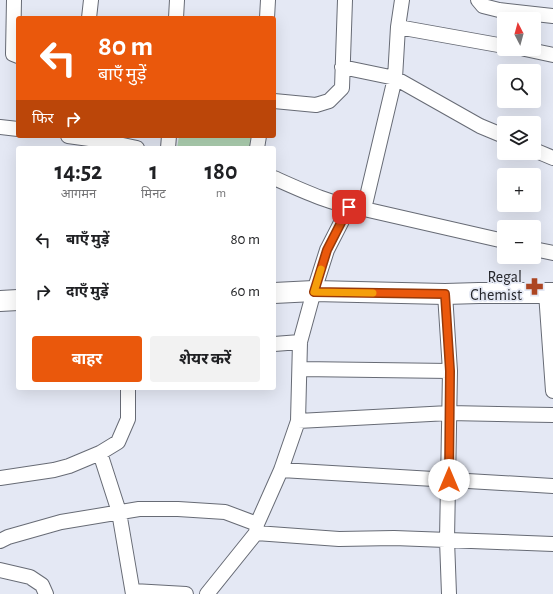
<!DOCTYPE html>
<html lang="hi">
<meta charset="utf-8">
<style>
body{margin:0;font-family:"Alegreya Sans","Noto Sans Devanagari",sans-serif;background:#f2f2f2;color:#202124;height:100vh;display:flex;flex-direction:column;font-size:15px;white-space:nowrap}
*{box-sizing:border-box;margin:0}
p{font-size:13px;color:#757577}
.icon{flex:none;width:22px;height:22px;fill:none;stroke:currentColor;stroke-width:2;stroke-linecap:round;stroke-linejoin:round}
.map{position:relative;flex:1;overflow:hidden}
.drawer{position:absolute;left:16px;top:146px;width:260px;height:244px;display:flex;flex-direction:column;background:#fff;border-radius:4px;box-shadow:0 4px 16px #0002}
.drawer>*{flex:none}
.hud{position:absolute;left:16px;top:16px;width:260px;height:122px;border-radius:4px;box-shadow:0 4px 16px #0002;background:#ea580c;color:#fff;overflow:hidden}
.needle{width:26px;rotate:354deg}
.fabs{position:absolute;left:497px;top:12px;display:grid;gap:8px}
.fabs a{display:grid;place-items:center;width:44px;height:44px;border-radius:4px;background:#fff;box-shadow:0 4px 16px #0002;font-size:20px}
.pin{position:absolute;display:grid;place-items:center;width:34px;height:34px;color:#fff;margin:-17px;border-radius:8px;box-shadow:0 2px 6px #0006}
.me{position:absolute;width:44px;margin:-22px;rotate:0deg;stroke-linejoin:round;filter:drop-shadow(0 0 3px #0008)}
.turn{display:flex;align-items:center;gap:14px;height:84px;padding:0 16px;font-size:18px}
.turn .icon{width:52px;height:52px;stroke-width:2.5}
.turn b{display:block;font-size:28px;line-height:34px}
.then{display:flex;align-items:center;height:38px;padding:0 16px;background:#0003;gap:8px;font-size:15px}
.eta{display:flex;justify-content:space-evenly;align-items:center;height:68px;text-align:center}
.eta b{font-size:24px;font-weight:700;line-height:28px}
.primary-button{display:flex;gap:8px;margin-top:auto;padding:8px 16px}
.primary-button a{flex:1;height:46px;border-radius:4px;background:#ea580c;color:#fff;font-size:16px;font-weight:700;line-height:46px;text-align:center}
.primary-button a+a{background:#f2f2f2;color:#202124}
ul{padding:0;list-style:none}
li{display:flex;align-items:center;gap:12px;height:52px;padding:0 16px}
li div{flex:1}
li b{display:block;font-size:15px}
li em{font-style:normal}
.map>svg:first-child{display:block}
.green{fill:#b1d4b4}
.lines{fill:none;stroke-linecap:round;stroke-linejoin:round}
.minor-casing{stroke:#676b75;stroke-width:16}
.secondary-casing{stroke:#676b75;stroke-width:22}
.minor{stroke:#fff;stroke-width:14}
.secondary{stroke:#fff;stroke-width:20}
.route-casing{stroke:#983908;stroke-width:10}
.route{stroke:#ea580c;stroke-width:7}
.slow{stroke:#f59e0b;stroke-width:7}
.labels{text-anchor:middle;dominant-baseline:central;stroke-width:3.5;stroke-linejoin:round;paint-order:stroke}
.poi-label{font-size:16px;fill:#26272c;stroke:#e4e8f4;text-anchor:end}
</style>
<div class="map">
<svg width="553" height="594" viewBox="0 0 553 594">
<rect width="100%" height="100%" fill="#e4e8f4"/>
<path class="green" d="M179,136H253L251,148H177Z"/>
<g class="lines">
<defs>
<path id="minor" d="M14,0L13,54L18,56
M478,0L483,6L499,10L553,16
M89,18L91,0
M176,18L177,0
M267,18L268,0
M398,27L504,46
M525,49L553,55
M342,67L395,78L480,126L504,136
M274,101L316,105L329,101L342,88L345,0
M0,127L18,129
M68,136L104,141L137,148
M168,148L169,136
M257,148L259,136
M534,150L553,158
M274,178C303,191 333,205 364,209L504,241
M364,209L395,78L398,27L402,0
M534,249L553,253
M546,293L553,391
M445,294L450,371L447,540L449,594
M274,344L300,342
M300,369L450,371
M298,421L449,413L553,415
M100,453L119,512L133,594
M281,470L553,486
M0,478L54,470L69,466L100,453L118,442L128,419V388
M256,533L339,539L394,538L553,544
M0,541L8,537L61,522L139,509H178L225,512L257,524
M0,570L30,577L42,585L46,594
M133,591L186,594
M207,594L256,533L257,524L281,470L298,421L300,342L314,291L327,250L349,207"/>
<path id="secondary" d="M274,293L314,291L445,294L479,293H553
M0,301L18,300"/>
</defs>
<use href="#minor" class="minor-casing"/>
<use href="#secondary" class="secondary-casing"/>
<use href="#minor" class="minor"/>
<use href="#secondary" class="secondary"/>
</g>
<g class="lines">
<defs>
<path id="route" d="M349,207L327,250L314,292L445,294L450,371L449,480"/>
</defs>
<use href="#route" class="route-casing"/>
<use href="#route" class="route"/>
<path class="slow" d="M321,269L314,292L373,293"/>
</g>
<defs>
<symbol id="pharmacy-bare" viewBox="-9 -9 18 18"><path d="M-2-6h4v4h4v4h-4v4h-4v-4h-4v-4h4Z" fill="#ac4522" stroke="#e4e8f4" stroke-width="2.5" paint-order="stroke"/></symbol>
</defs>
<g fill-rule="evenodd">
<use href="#pharmacy-bare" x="522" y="274" width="25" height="25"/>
</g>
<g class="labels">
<g class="poi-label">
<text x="522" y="277">Regal<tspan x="522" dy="18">Chemist</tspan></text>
</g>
</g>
</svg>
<div class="fabs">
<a><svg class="needle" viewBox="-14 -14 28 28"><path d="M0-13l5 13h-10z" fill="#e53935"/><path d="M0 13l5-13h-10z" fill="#757577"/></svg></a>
<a><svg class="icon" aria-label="search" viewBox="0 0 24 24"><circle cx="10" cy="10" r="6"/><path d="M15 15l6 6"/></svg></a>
<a><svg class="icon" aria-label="layers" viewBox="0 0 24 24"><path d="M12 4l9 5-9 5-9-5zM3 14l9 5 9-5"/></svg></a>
<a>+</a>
<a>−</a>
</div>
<div class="pin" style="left:349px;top:207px;background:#d93025"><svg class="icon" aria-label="arrive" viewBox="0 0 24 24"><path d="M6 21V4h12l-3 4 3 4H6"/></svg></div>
<svg class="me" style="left:449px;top:480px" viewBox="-20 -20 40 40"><circle r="19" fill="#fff"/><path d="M0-13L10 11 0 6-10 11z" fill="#ea580c"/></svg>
<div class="hud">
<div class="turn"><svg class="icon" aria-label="left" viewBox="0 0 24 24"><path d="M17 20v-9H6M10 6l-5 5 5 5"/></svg><div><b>80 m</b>बाएँ मुड़ें</div></div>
<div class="then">फिर<svg class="icon" aria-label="right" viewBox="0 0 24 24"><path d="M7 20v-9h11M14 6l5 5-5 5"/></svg></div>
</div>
<section class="drawer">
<div class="eta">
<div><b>14:52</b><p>आगमन</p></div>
<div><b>1</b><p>मिनट</p></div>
<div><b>180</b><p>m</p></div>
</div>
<ul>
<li><svg class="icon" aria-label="left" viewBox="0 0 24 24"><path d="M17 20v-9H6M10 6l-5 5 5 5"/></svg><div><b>बाएँ मुड़ें</b></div><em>80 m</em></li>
<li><svg class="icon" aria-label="right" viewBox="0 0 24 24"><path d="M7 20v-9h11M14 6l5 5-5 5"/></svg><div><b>दाएँ मुड़ें</b></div><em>60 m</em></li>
</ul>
<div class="primary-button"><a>बाहर</a><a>शेयर करें</a></div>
</section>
</div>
